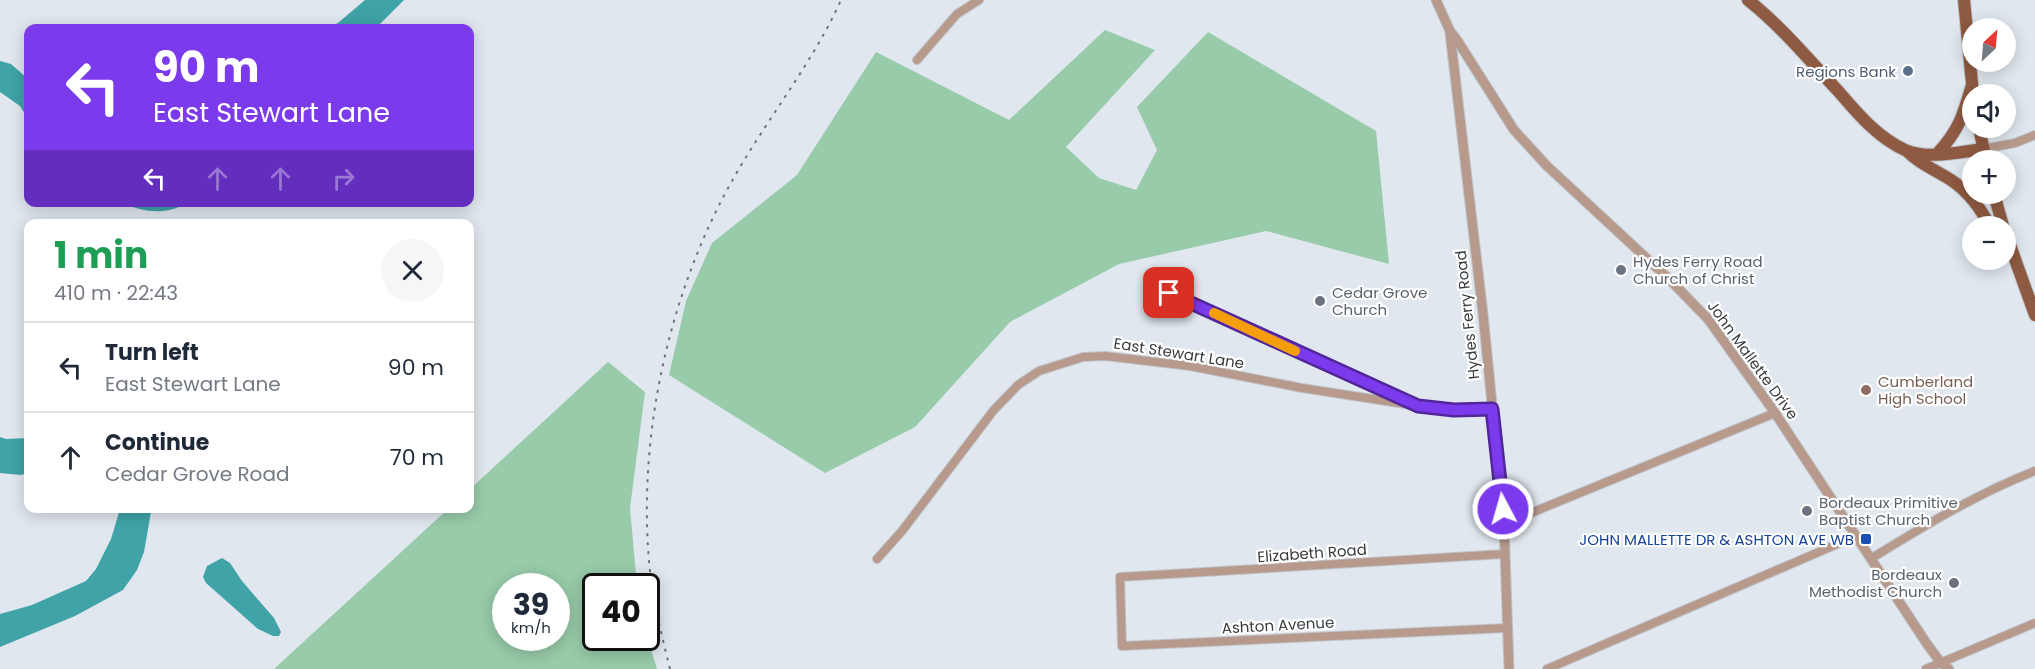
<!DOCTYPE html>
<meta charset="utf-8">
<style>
body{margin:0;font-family:Poppins,sans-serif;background:#f6f6f7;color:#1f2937;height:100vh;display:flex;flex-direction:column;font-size:22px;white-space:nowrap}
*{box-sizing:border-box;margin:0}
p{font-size:20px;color:#747a83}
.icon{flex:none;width:33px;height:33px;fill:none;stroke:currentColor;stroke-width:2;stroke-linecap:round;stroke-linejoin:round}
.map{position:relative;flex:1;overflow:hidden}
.sheet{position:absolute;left:24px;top:219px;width:450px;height:294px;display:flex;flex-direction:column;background:#fff;border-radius:12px;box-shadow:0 3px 15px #0003}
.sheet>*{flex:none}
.hud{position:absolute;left:24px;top:24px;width:450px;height:183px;border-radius:12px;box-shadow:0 3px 15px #0003;background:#7c3aed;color:#fff;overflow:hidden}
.needle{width:39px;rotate:26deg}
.buttons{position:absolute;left:1962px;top:18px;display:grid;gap:12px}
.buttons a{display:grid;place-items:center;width:54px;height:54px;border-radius:50%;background:#fff;box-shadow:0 3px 15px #0003;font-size:30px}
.speed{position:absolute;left:492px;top:573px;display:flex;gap:12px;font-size:30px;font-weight:700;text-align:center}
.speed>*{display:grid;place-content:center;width:78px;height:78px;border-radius:50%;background:#fff;box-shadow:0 3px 15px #0003;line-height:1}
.speed small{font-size:15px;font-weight:400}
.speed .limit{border:3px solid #111;border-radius:9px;background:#fff;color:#111}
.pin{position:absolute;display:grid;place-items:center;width:51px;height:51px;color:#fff;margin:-26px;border-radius:12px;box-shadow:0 3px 9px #0006}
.me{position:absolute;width:66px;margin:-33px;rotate:354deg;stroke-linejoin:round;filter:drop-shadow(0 0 4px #0008)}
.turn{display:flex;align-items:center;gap:21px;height:126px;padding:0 30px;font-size:27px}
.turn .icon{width:78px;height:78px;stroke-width:2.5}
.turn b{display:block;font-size:42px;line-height:51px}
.lanes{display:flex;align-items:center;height:57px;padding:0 30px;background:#0003;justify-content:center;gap:30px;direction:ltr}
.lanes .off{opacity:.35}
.round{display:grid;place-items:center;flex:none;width:63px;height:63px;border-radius:32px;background:#f6f6f7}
.headline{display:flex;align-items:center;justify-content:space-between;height:102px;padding:0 30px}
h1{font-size:36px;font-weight:700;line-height:45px;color:#1e9e55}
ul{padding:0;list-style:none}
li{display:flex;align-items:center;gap:18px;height:90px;padding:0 30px;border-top:2px solid #e0e1e3}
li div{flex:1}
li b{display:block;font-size:22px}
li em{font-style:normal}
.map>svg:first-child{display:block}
.green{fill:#97cba9;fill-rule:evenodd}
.water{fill:#3fa3a7}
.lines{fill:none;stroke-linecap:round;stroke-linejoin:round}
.minor-casing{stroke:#bfc5cb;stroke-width:10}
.tertiary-casing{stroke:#bfc5cb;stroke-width:11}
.primary-casing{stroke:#bfc5cb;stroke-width:14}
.minor{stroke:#b89a8c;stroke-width:8}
.tertiary{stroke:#b89a8c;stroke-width:9}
.primary{stroke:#8e5a41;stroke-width:12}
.rail{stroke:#6f7378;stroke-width:2;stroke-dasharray:3 6;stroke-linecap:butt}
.route-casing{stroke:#51269a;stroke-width:15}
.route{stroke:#7c3aed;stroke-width:10}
.slow{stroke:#f59e0b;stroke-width:10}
.service-dot{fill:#5c6f8a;stroke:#fff;stroke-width:2}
.worship-dot{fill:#6b7280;stroke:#fff;stroke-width:2}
.education-dot{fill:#8d6e63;stroke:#fff;stroke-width:2}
.transit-dot{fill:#1a4fb4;stroke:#fff;stroke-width:2}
.labels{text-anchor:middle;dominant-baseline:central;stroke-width:4.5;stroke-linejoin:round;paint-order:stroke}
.service-label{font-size:15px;fill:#4e5e75;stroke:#fff;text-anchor:end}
.worship-label{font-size:15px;fill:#5b616d;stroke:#fff;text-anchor:start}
.street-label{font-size:15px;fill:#393c3f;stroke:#fff}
.education-label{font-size:15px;fill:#785e54;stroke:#fff;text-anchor:start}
.transit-label{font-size:15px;fill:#164399;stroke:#fff;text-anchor:end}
</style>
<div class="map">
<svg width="2035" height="669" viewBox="0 0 2035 669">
<rect width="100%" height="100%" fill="#e0e7ee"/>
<path class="green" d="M1105,30L1155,50L1066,147L1099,178L1136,190L1157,150L1137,107L1208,32L1376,131L1389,264L1266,231L1119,264L1010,322L915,427L825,473L669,375L686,301L712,243L797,175L876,52L1009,120Z
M608,362L645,392L630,508L637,586H596V638L647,636L657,669H274L448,509L470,508V489ZM506,586H556V638H506Z"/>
<path class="water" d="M365,0H404L376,28H326L338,23Z
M0,61L11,64L28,79V119L20,106L0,92Z
M124,203H186C168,215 143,213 124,203Z
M0,437L6,439L28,438V473L21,475L0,473Z
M120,509H151V512L144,552L137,570L123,590L75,616L0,647V614L32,605L86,581L96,569L111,539Z
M222,558L230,563L242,581L274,618L281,632L279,636H273L258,629L206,583L203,577L207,566Z"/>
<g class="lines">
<defs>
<path id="minor" d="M917,60L957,14L979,0
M1983,149L2015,143L2035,135
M1169,293L1408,402
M1504,524L1775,413
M1504,554L1120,577L1122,646L1506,628
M1872,558C1926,525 1976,494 2035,471
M877,559L902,531L993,411L1018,385L1039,371L1083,357L1105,356L1190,366L1302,388L1418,406L1454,410L1492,409
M1547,669L1856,536
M1926,669L2035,623"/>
<path id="tertiary" d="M1436,0L1450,31L1457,40L1514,130L1547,166L1669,279L1708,319L1775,413L1927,644L1941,663L1949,669
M1450,33L1483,314L1504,524L1509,669"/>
<path id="primary" d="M1748,0C1781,26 1810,61 1839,92C1858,114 1878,138 1905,150C1929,160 1958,152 1983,149
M1964,0L1973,94
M1979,128L1986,160
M1908,152C1921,165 1936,170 1951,180C1969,192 1980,208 1990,226
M1937,154C1959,130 1963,116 1972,85
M1994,194L2003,226
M2006,234L2035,315"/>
</defs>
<use href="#minor" class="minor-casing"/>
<use href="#tertiary" class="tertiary-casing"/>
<use href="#primary" class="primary-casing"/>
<use href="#minor" class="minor"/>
<use href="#tertiary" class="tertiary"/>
<use href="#primary" class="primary"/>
<path class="rail" d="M670,669C662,637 654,604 650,571C636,439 669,289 736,174C770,115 813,62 841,0"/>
</g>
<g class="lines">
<defs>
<path id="route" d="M1169,293L1418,406L1454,410L1492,409L1503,509"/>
</defs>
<use href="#route" class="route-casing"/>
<use href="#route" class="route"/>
<path class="slow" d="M1214,313L1295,351"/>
</g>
<circle class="service-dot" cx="1908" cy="71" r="6"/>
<g class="worship-dot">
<circle cx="1621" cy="270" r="6"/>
<circle cx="1320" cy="301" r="6"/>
<circle cx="1807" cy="511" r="6"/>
<circle cx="1954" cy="583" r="6"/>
</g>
<circle class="education-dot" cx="1866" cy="390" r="6"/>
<rect class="transit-dot" x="1860" y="533" width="12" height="12" rx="3"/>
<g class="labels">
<g class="service-label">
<text x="1896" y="71">Regions Bank</text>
</g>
<g class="worship-label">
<text x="1633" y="261">Hydes Ferry Road<tspan x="1633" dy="17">Church of Christ</tspan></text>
<text x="1332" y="292">Cedar Grove<tspan x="1332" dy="17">Church</tspan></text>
<text x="1819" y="502">Bordeaux Primitive<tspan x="1819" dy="17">Baptist Church</tspan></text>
<text x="1942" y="574" text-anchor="end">Bordeaux<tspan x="1942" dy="17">Methodist Church</tspan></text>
</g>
<g class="street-label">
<text transform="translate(1467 315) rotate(-96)">Hydes Ferry Road</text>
<text transform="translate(1179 353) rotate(9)">East Stewart Lane</text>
<text transform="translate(1753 360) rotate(54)">John Mallette Drive</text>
<text transform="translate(1312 553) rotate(-4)">Elizabeth Road</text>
<text transform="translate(1278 625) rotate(-3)">Ashton Avenue</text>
</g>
<g class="education-label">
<text x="1878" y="381">Cumberland<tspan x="1878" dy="17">High School</tspan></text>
</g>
<g class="transit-label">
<text x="1854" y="539">JOHN MALLETTE DR &amp; ASHTON AVE WB</text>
</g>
</g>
</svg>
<div class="buttons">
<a><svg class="needle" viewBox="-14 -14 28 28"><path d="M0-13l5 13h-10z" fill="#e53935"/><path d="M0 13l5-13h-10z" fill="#747a83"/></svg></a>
<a><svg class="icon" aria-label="sound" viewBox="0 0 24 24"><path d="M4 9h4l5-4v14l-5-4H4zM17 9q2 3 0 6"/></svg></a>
<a>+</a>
<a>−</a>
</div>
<div class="speed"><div>39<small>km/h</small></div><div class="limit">40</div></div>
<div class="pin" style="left:1169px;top:293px;background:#d93025"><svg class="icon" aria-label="arrive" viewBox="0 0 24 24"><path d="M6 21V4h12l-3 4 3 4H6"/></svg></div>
<svg class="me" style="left:1503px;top:509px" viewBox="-20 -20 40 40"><circle r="17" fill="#7c3aed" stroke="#fff" stroke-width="3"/><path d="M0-11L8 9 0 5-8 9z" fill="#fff"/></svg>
<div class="hud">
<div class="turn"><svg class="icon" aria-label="left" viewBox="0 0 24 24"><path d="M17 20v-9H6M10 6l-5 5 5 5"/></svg><div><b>90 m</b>East Stewart Lane</div></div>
<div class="lanes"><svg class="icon" aria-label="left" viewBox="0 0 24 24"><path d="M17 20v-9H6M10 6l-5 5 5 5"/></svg><svg class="icon off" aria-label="ahead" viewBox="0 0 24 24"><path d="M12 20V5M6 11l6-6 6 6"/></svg><svg class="icon off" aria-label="ahead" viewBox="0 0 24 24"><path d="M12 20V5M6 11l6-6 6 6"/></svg><svg class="icon off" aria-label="right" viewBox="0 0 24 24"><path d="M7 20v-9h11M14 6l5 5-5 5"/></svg></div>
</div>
<section class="sheet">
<div class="headline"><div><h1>1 min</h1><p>410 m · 22:43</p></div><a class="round"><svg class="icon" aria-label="close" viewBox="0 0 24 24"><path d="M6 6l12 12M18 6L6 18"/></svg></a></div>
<ul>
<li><svg class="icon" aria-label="left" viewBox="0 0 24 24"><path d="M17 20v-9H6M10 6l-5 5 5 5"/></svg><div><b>Turn left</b><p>East Stewart Lane</p></div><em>90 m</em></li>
<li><svg class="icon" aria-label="ahead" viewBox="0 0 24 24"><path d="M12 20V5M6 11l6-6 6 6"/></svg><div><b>Continue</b><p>Cedar Grove Road</p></div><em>70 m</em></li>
</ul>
</section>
</div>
